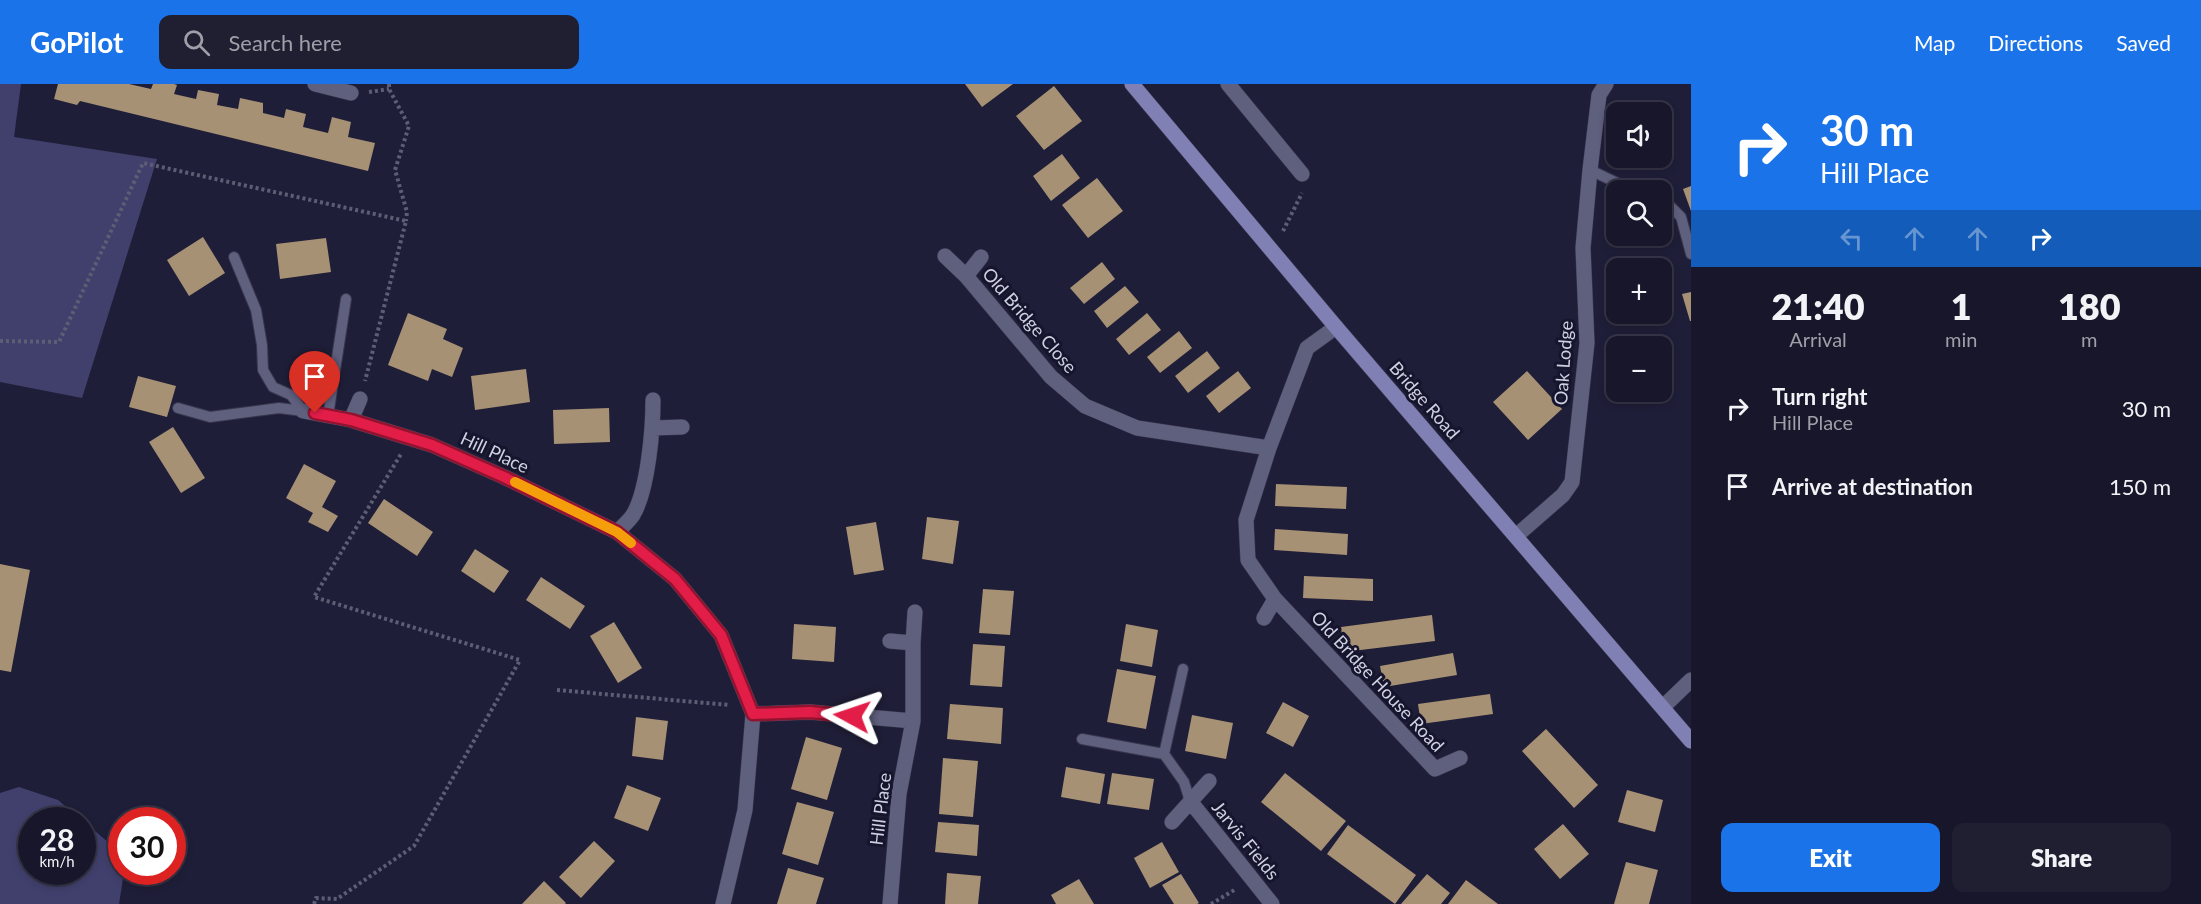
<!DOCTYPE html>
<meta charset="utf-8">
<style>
body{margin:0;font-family:Lato,sans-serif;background:#201f32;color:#f1f3f6;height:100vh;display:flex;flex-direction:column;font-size:22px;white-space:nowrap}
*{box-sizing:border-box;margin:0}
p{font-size:20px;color:#9e9fa8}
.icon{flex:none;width:33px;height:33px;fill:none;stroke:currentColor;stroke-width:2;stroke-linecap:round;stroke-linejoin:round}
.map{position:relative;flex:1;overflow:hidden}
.side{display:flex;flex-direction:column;background:#17162a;width:510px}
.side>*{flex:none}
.top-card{background:#1a73e8;color:#fff;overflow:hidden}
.buttons{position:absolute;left:1606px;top:18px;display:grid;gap:12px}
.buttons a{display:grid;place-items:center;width:66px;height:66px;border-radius:12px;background:#17162a;box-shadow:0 3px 9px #0003,0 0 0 2px #363547;font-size:30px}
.speed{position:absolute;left:18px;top:723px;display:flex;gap:12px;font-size:30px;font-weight:700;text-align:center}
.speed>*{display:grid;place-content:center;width:78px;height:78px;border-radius:50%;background:#17162a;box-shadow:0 3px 9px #0003,0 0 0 2px #363547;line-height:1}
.speed small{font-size:15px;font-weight:400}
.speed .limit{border:9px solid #d22;background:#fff;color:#111}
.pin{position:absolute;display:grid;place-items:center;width:51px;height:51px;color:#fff;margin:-62px -26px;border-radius:50% 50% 50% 0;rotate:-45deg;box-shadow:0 0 6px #0007}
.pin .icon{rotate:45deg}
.me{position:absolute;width:66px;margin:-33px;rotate:275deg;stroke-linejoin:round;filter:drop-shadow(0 0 4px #0008)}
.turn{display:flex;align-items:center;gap:21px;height:126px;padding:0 30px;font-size:27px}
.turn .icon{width:78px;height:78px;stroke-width:2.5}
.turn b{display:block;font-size:42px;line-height:51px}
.lanes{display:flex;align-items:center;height:57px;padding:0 30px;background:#0003;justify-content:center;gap:30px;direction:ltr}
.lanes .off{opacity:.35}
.eta{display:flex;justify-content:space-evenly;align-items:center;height:102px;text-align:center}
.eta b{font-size:36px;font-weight:800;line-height:42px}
.action{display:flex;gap:12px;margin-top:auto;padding:12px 30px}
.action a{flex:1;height:69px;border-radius:12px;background:#1a73e8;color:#fff;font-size:24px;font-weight:800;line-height:69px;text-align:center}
.action a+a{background:#201f32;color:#f1f3f6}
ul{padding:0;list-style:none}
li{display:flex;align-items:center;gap:18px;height:78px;padding:0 30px}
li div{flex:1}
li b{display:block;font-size:22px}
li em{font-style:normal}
header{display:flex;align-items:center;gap:36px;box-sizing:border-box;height:84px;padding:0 30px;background:#1a73e8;color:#fff}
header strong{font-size:28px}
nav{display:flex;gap:33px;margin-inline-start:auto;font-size:21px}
.search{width:420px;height:54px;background:#201f32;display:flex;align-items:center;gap:15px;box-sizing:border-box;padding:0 21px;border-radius:12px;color:#9e9fa8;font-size:22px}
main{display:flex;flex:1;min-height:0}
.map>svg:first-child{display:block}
.green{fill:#41406d;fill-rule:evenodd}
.building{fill:#a79174}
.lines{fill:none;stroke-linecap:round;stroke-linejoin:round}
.service-casing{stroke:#39374e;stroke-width:12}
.minor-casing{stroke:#39374e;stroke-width:16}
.primary-casing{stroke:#39374e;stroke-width:16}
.path{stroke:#5d5d74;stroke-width:4;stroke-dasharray:3 3;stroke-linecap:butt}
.service{stroke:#5f5f7e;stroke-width:10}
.minor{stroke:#5f5f7e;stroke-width:15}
.primary{stroke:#8080b5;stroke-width:15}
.route-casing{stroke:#92132f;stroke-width:15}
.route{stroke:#e11d48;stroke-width:10}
.slow{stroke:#f59e0b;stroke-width:10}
.labels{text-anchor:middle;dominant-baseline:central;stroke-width:6;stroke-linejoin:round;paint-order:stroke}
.street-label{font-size:18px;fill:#cfd0e2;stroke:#16152e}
</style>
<header>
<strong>GoPilot</strong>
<div class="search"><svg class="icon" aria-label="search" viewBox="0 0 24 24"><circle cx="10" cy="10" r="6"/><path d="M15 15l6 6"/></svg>Search here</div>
<nav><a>Map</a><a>Directions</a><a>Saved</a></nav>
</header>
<main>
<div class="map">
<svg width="1691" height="820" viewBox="0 0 1691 820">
<rect width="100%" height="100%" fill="#1f1e38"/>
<path class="green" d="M0,0H21L14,53L157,75L82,314L0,298Z
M19,703L58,716L121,769L122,788H124L119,820H0V709ZM82,736V788H32V736Z"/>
<path class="building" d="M58,0H129L151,5L153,0H174L177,1L174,10L196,15L198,6L219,10L217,21L238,25L240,14L263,19V29L284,34L286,25L306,30L303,43L328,49L332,33L351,38L348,53L375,59L368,87L80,17L77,21L54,15Z
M965,0H1013L982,23Z
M1054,2L1082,37L1044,66L1016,32Z
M1062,70L1080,94L1051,117L1033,92Z
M1097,94L1123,127L1088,154L1062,121Z
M1691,102V127L1683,105Z
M203,153L225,189L189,212L167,176Z
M326,154L331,188L280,195L276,160Z
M1102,178L1115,195L1084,220L1070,204Z
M1125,202L1139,218L1107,244L1094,227Z
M1691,208V237H1690L1682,210Z
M408,229L447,245L443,255L463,264L452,293L432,285L428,297L388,281Z
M1147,229L1161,246L1129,271L1116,255Z
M1179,247L1192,264L1160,289L1147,273Z
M1207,267L1220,284L1188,309L1175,292Z
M526,285L530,318L475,326L471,292Z
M1238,287L1251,304L1219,329L1206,312Z
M1527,287L1562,325L1528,356L1493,318Z
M138,292L176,302L167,333L129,323Z
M609,324L610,358L554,360L553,326Z
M173,343L205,394L181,409L149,358Z
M304,380L336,397L322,423L338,432L328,448L308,438L313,429L286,414Z
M1276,400L1347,403L1346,425L1275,422Z
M384,415L433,448L417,472L368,439Z
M927,433L959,437L953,480L922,475Z
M876,438L884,486L854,491L846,443Z
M1275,445L1348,450L1347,471L1274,466Z
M475,465L509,487L494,509L461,487Z
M0,480L30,486L11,588L0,586Z
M1304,492L1373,495V517L1303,514Z
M541,493L585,522L570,545L526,516Z
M983,505L1014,507L1010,551L979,549Z
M1432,531L1435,557L1344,568L1341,543Z
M614,538L642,584L618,599L590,552Z
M794,540L836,543L834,578L792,575Z
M1126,540L1158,546L1152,583L1120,577Z
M973,560L1005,562L1002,603L970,601Z
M1453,569L1457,591L1384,603L1380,582Z
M1117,585L1156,592L1146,645L1107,638Z
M1490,610L1493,630L1421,640L1418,620Z
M1283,618L1309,632L1293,663L1266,649Z
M950,620L1003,624L1001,660L947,655Z
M1192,631L1233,639L1226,675L1185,667Z
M636,633L668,637L663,676L632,672Z
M1546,645L1598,701L1574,724L1522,667Z
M806,653L842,664L827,716L791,705Z
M943,674L978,677L973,733L939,730Z
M1066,683L1105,690L1100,720L1061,713Z
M1112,689L1154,695L1149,726L1107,720Z
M1285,689L1346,737L1321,767L1261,718Z
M627,701L661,714L648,747L614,734Z
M1627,706L1663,716L1655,748L1618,738Z
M797,718L834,728L818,781L782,770Z
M938,738L979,741L977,772L935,768Z
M1563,740L1589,770L1560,795L1534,765Z
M1348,741L1416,791L1395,820L1327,770Z
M594,757L615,777L581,814L559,793Z
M1162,758L1179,788L1150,804L1134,774Z
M1626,778L1658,786L1649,820H1614Z
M788,784L824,794L816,820H777Z
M947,789L981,792L978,820H945Z
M1181,790L1199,819L1197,820H1174L1162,801Z
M1427,790L1450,809L1441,820H1401Z
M1079,795L1094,820H1056L1051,811Z
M1466,796L1498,820H1448Z
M544,797L566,819L565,820H522Z"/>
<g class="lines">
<defs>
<path id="service" d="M1590,86L1632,106
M1662,114L1681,133L1691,170
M234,173L256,226L262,261L263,286L273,303L291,311L303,327
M178,324L210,333L279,324L303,327
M328,332L346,215
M1082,655L1164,670L1184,698L1190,717
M1164,670L1183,585"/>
<path id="minor" d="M315,0L351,9
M1228,0L1302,90
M945,172L966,192L1051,293L1085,322L1137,344L1269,364
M966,192L981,173
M1336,243L1307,264L1269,364L1246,436L1248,476L1275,515L1435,685L1460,674
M303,327L351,336L432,361L504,393L617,448L675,495L721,551L753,630L745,726L723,820
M351,336L360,315
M653,344L682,343
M617,448C622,443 629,437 633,431C648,406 653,345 653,316
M1516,452L1563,411L1572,398L1587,259L1583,164L1590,86L1599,11L1606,0
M1264,534L1275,515
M890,557L913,559
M1663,623L1691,596
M753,630L810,628L913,637
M1190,717L1272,820
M1172,738L1209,697
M890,820L899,710L913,637V559L915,528"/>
<path id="primary" d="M1132,0L1336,243L1691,657"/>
</defs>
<use href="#service" class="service-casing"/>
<use href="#minor" class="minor-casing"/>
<use href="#primary" class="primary-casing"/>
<path class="path" d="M389,0V5L409,42L395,86L407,128L406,137
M369,8L389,5
M1283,147L1302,109
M0,257L59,258L143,79L406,137L365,297
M557,606L729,621
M314,820L316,814L337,815L414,762L520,576L314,513L401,370
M1211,820L1236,805"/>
<use href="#service" class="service"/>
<use href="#minor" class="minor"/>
<use href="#primary" class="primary"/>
</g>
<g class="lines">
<defs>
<path id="route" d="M315,329L351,336L432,361L504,393L617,448L675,495L721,551L753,630L810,628L852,632"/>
</defs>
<use href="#route" class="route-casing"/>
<use href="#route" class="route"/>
<path class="slow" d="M515,398L617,448L631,459"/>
</g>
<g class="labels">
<g class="street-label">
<text transform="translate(1030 236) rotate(49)">Old Bridge Close</text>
<text transform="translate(1563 279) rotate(-86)">Oak Lodge</text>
<text transform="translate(1425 316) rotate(49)">Bridge Road</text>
<text transform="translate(495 368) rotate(25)">Hill Place</text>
<text transform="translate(1378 597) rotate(47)">Old Bridge House Road</text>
<text transform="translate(880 725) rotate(-83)">Hill Place</text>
<text transform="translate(1246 756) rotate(51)">Jarvis Fields</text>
</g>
</g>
</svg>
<div class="buttons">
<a><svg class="icon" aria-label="sound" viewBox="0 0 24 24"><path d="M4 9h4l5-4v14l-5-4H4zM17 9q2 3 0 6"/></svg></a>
<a><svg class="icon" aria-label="search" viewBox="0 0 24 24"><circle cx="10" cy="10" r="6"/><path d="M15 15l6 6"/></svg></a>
<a>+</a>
<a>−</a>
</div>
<div class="speed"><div>28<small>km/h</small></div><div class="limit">30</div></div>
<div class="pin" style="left:315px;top:329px;background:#d93025"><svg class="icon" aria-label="arrive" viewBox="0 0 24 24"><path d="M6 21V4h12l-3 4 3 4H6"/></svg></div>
<svg class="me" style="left:852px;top:632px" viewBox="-20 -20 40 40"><path d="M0-17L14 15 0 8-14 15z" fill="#e11d48" stroke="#fff" stroke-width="4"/></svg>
</div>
<section class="side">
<div class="top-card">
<div class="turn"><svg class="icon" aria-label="right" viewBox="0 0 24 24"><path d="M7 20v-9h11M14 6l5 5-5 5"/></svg><div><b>30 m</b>Hill Place</div></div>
<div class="lanes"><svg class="icon off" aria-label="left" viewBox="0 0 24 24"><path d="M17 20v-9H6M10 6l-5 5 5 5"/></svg><svg class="icon off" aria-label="ahead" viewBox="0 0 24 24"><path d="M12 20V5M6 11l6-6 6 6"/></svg><svg class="icon off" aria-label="ahead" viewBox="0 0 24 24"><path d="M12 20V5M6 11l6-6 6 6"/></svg><svg class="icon" aria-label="right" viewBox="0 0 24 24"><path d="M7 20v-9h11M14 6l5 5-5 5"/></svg></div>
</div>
<div class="eta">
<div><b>21:40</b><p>Arrival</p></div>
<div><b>1</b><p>min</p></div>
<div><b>180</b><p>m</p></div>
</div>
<ul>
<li><svg class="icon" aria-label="right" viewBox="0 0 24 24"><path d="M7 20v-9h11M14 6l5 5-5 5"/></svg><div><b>Turn right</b><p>Hill Place</p></div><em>30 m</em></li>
<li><svg class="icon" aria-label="arrive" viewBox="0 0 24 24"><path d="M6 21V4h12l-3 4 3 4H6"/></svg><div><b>Arrive at destination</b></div><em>150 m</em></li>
</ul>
<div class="action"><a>Exit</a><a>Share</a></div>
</section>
</main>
